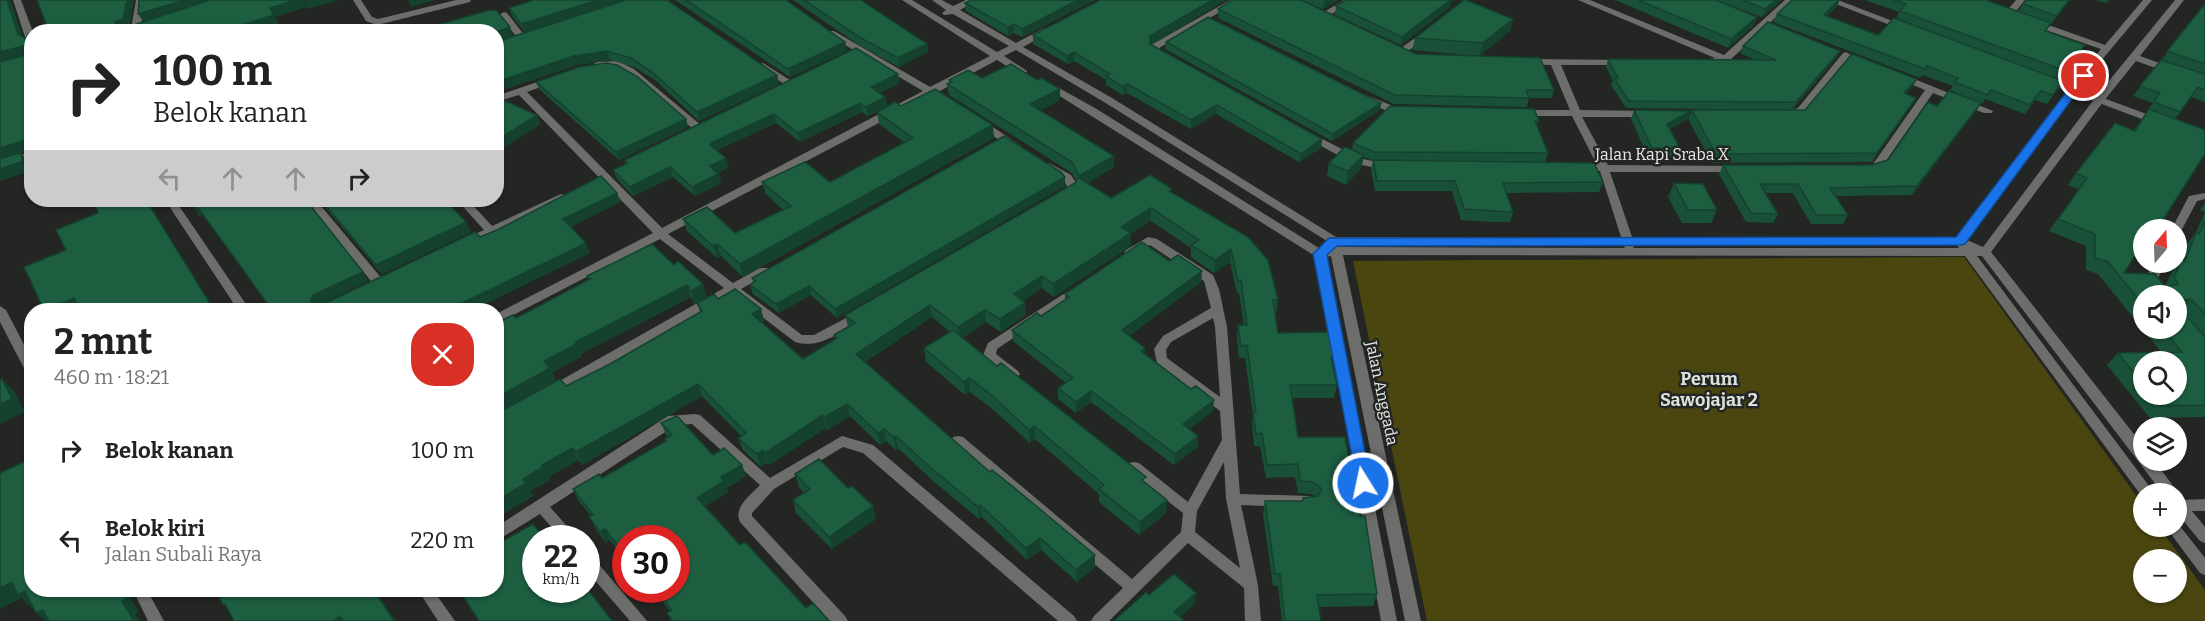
<!DOCTYPE html>
<html lang="id">
<meta charset="utf-8">
<style>
body{margin:0;font-family:Bitter,serif;background:#f2f2f2;color:#222;height:100vh;display:flex;flex-direction:column;font-size:22px;white-space:nowrap}
*{box-sizing:border-box;margin:0}
p{font-size:20px;color:#767676}
.icon{flex:none;width:33px;height:33px;fill:none;stroke:currentColor;stroke-width:2;stroke-linecap:round;stroke-linejoin:round}
.map{position:relative;flex:1;overflow:hidden}
.side{position:absolute;left:24px;top:303px;width:480px;height:294px;display:flex;flex-direction:column;background:#fff;border-radius:24px;box-shadow:0 2px 4px #0004}
.side>*{flex:none}
.banner{position:absolute;left:24px;top:24px;width:480px;height:183px;border-radius:24px;box-shadow:0 2px 4px #0004;background:#fff;color:#222;overflow:hidden}
.needle{width:39px;rotate:19deg}
.fabs{position:absolute;left:2133px;top:219px;display:grid;gap:12px}
.fabs a{display:grid;place-items:center;width:54px;height:54px;border-radius:50%;background:#fff;box-shadow:0 2px 4px #0004;font-size:30px}
.speed{position:absolute;left:522px;top:525px;display:flex;gap:12px;font-size:30px;font-weight:700;text-align:center}
.speed>*{display:grid;place-content:center;width:78px;height:78px;border-radius:50%;background:#fff;box-shadow:0 2px 4px #0004;line-height:1}
.speed small{font-size:15px;font-weight:400}
.speed .limit{border:9px solid #d22;background:#fff;color:#111}
.pin{position:absolute;display:grid;place-items:center;width:51px;height:51px;color:#fff;margin:-26px;border:3px solid #fff;border-radius:50%;box-shadow:0 2px 6px #0007}
.me{position:absolute;width:66px;margin:-33px;rotate:350deg;stroke-linejoin:round;filter:drop-shadow(0 0 4px #0008)}
.turn{display:flex;align-items:center;gap:21px;height:126px;padding:0 30px;font-size:27px}
.turn .icon{width:78px;height:78px;stroke-width:2.5}
.turn b{display:block;font-size:42px;line-height:51px}
.lanes{display:flex;align-items:center;height:57px;padding:0 30px;background:#0003;justify-content:center;gap:30px;direction:ltr}
.lanes .off{opacity:.35}
.round{display:grid;place-items:center;flex:none;width:63px;height:63px;border-radius:24px;background:#f2f2f2}
.overview{display:flex;align-items:center;justify-content:space-between;height:102px;padding:0 30px}
h1{font-size:36px;font-weight:700;line-height:45px}
ul{padding:0;list-style:none}
li{display:flex;align-items:center;gap:18px;height:90px;padding:0 30px}
li div{flex:1}
li b{display:block;font-size:22px}
li em{font-style:normal}
.map>svg:first-child{display:block}
.green{fill:#4b4610;fill-rule:evenodd}
.lines{fill:none;stroke-linecap:round;stroke-linejoin:round}
.minor{fill:#6d6e6c;fill-rule:evenodd}
.tertiary{fill:#6d6e6c;fill-rule:evenodd}
.wall{fill:#195138;fill-rule:evenodd}
.shaded-wall{fill:#14422e}
.building{fill:#1d5e41;stroke:#14422e;stroke-width:1.5}
.route{fill:#1a73e8;stroke:#114b97;stroke-width:1.5}
.labels{text-anchor:middle;dominant-baseline:central;stroke-width:5;stroke-linejoin:round;paint-order:stroke}
.street-label{font-size:16px;fill:#e7e9e7;stroke:#232622}
.neighbourhood-label{font-size:18px;font-weight:bold;fill:#dde2dd;stroke:#232622}
</style>
<div class="map">
<svg width="2205" height="621" viewBox="0 0 2205 621">
<rect width="100%" height="100%" fill="#232622"/>
<path class="green" d="M1964,257L2143,505L2144,526L2159,527L2205,590V621H1427L1353,261ZM2144,560H2176V592H2144Z"/>
<g class="lines">
<path class="minor" d="M13,0H21L33,32L32,46L27,43Z
M136,0H144L141,29L137,32L131,29Z
M353,0H361L372,17L378,19L456,0H471L470,2L377,25L366,21Z
M902,0H912L997,52L1009,46L953,14L944,15L942,13L946,10L932,0H942L953,6L966,0H977L960,10L1016,43L1044,28H1050V32L1023,47L1112,98L1336,237H1621L1600,171H1580L1575,168L1580,165H1597L1572,116H1519L1514,113L1519,110H1570L1551,65L1524,64V60L1527,59L1624,60V64L1621,65H1561L1580,110L1649,111L1654,114L1649,117H1582L1608,165L1737,166L1742,169L1737,172H1610L1632,237H1957L2069,88L2101,49L2031,25V21H2037L2105,45L2143,0H2152L2075,92L1967,240L1983,247L2095,98L2175,0H2184L2140,56L2173,68V72H2167L2136,61L2103,102L1991,252L2144,447V460H2154L2176,490L2177,496L2183,500L2205,499V511H2192L2205,527V543L2200,541L2176,512V494H2163L1982,256H1977L2155,494H2144L2143,498L1965,256L1343,255L1421,621H1405L1331,256L1326,257L1397,621H1381L1315,256L1042,85L1044,83H1050L1095,108L1319,248L1327,241L1104,102L1016,50L1004,56L1027,71V75H1021L997,60L938,92L947,97V101H939L930,96L668,234L733,283L760,268H768L770,271L768,274L741,289L802,335H814L861,310L867,314L865,317C843,330 821,350 795,342L732,294L557,394H547L546,391L547,388L724,288L660,239L496,324V314L653,233L519,95L496,102V96L549,78H555V82L527,92L662,228L923,91L828,35V31H834L930,87L990,56ZM1340,245H1623L1625,248L1341,247ZM1635,245H1957L1959,248H1633Z
M1230,0H1240L1159,48L1167,55V59H1161L1149,49L1153,44Z
M1344,0H1354L1327,17H1321L1319,15Z
M1578,0H1590L1724,55L1785,0H1794L1728,62L1707,64V60L1715,58Z
M2016,0H2025L2012,16H2006L2004,14Z
M504,12L507,13L525,36V40H519L501,17L499,15Z
M1428,29L1433,32L1431,34L1404,54H1398V50Z
M1846,52L1851,55L1806,112L1793,117H1785V113L1798,108L1843,53Z
M617,61L634,69L702,126V130H694L628,73L615,67L597,68L592,65L597,62Z
M763,63L793,82V86H787L760,68L758,66Z
M1902,74L1993,111L1992,113H1984L1933,93L1881,168L1865,172L1861,171L1860,169L1861,167L1873,164L1925,90L1899,79V75Z
M1366,95L1393,106L1407,109L1408,111L1403,114L1387,111L1362,100L1361,98Z
M980,120L984,121L1021,146L1020,148H1012L976,125V121Z
M1309,132L1359,158L1390,165L1391,167L1386,170L1352,163L1305,137L1304,135Z
M32,151V158L0,170V163Z
M1049,163L1071,175L1078,186L1069,198L1065,199L1060,196L1067,186L1063,179L1045,168L1044,166Z
M2205,193V199L2197,201L2180,233L2176,234V230H2171L2189,196Z
M561,194L565,195L566,197L565,199L470,246H462L460,243L462,240L484,230L457,200H468L492,226Z
M165,200H175L250,310H238Z
M305,200H316L383,280L385,283L383,286H375Z
M1148,237L1157,239L1213,275L1219,289L1227,327L1240,494L1310,496L1315,498L1317,502L1315,506L1310,508L1241,505L1258,585L1261,621H1245L1244,588L1188,543L1109,621H1091L1094,616L1123,588L953,445L951,441L953,437L958,436L963,437L1132,579L1181,532L1183,513L1129,471L1127,467L1129,463L1134,462L1139,463L1188,502L1222,440L1220,411L1157,363L1154,349L1163,336L1211,308L1204,281L1150,245L1134,256H1126L1124,253L1126,250ZM1213,318L1215,327L1220,397L1167,358L1166,350L1171,342ZM1224,462L1226,499L1240,568L1195,532L1197,511Z
M2153,262H2165L2157,281L2166,296H2154L2145,281Z
M1079,284L1083,285L1085,288L1083,291L997,349L996,354L1018,371L1020,374L1018,377H1010L985,358L983,355L988,343Z
M0,306L6,310L32,360V378L28,376L0,322Z
M695,414L700,415L770,478L842,436L873,445L1074,616L1077,621H1058L863,453L843,447L774,489L752,513V516L845,616L848,621H830L740,522C733,507 751,495 760,485L692,424L676,425L550,507L574,534L576,538H561L540,514L496,541V527L668,416Z
M2176,521L2205,558V575L2200,573L2168,530L2166,526H2176Z
M586,553L591,555L647,621H630L586,570Z
M133,590H147L164,621H148Z
M418,590H433L455,621H438Z"/>
<path class="tertiary" d="M1826,0H1838L1908,27L1903,30L1900,29Z
M2046,77L2163,120L2164,122L2159,125L2155,124L2043,82V78Z"/>
</g>
<path class="wall" d="M534,0H667L777,75L779,84L699,121L655,80L634,67L610,60L577,65L496,92V42L565,20L525,32L512,16L509,8Z
M675,0H786L845,42L847,51L790,77Z
M793,0H861L928,52L899,67L862,47Z
M1095,0L1022,37L1014,33L1008,36L966,11L965,3Z
M1226,0L1151,45L1322,139L1321,148L1299,162L1216,114L1191,129L1127,93L1123,95L1106,85V80L1074,61L1068,64L1033,44V35Z
M1302,0H1339L1323,9Z
M1346,0H1453L1451,1L1450,7L1401,45L1335,15L1336,6Z
M1615,0H1716L1757,17L1753,26L1728,48Z
M1716,0H1782L1762,17Z
M1865,0H1986L2018,11L2023,4L2069,0L2046,31L2083,53L2047,104L2035,100L2025,114L1985,99L1982,104L1981,103L1975,112L1912,195L1836,196L1848,215L1843,224H1811L1793,193H1766L1778,214L1773,223L1746,222L1719,174L1723,165H1871L1888,160L1937,106L1976,102L1950,90L1953,86L1922,75L1920,78L1773,22L1777,14L1837,6L1827,16L1878,35L1896,19L1899,12Z
M2096,0H2109L2106,3Z
M2205,4V102L2191,97L2175,119L2168,214L2157,230H2144L2124,273L2165,286L2172,272L2178,264L2186,245L2195,234L2205,212V417L2150,418L2107,365L2118,353H2162L2098,274L2086,270V246L2049,231L2079,189L2068,185L2076,173L2134,130L2147,112L2153,103L2133,96ZM2144,296L2176,328H2144ZM2144,362L2176,394H2144Z
M1218,9L1416,54L1554,90L1552,98H1529L1527,107L1394,104L1218,18Z
M1513,19L1510,31L1479,56L1412,50L1415,38Z
M1166,42L1381,103L1380,110L1332,141L1165,49Z
M1743,46L1840,51L1836,58L1792,110L1626,108L1611,85L1613,81L1606,67L1608,59L1756,60L1740,53Z
M856,48L900,83L879,93L885,97L887,106H901L994,138L743,277L721,256L717,258L687,231L683,219L735,233L783,210L766,194L762,182H830L904,142L879,124L877,112L868,116L862,112L800,142L776,123L717,150L729,167L718,173L721,183L695,196L673,177L633,196L617,179L613,170L626,164L625,160Z
M982,78L1060,100L1040,110L1114,156V167L1088,183L1111,198L1172,193L1248,237L1278,300L1276,313H1275L1278,333L1336,357L1334,368L1337,385L1334,398H1292L1298,437L1360,516L1377,594L1373,606L1319,607L1321,621H1282L1278,586H1273L1263,514L1265,501H1302L1303,498L1314,496L1311,494L1298,493L1295,477L1266,478L1260,446H1254L1252,424L1253,414L1245,358H1239L1237,338L1238,325H1244L1239,293H1237L1230,262L1214,273L1191,257V248L1151,221L1131,233V246L1054,297L1042,288L1023,301L1025,303L1026,315L1001,332L986,322L962,338L997,366L1167,500L1166,513L1139,535L1099,502V494L1035,439L1030,443L990,407L970,392L965,395L926,362L924,348L950,332L932,317L865,362L990,472L1095,555V567L1077,582L1041,550L1027,560L982,517L979,519L932,480L898,448L896,450L886,441L880,445L850,416L828,430L826,428L769,465L767,463L761,467L743,450L738,438L741,436L702,396L582,465L578,460L549,477L550,480L530,491L533,496L496,518V323L516,318L588,280L587,276L652,244L707,297L695,304L691,297L581,354L582,356L552,373L556,381L566,386L610,364L700,312L697,303L718,299L761,309L764,321L762,322L803,359L835,339L834,335L848,327L845,315L1075,183L1076,181L1072,173L949,95L947,84L949,83V80Z
M1917,79L1912,87L1906,94L1916,98L1911,106L1872,162L1712,163L1688,119L1692,110H1805Z
M536,82L686,119L688,127L619,160L539,89Z
M1634,110L1688,119L1669,129L1680,148L1676,157H1648L1631,119Z
M1539,121L1537,125L1548,153L1545,162L1455,161L1603,182L1599,192L1507,193L1513,212L1510,222H1490L1461,220L1452,191H1375L1371,170L1373,161L1364,157L1361,168L1346,185L1327,176L1329,163L1352,150L1353,143Z
M1065,177V186L837,318L811,295L779,313L753,294L750,285L753,283L752,278Z
M1674,183L1717,210L1711,223H1682L1668,197Z
M319,200H439L471,232L382,274Z
M2205,203V212L2200,210Z
M1169,261L1202,271L1201,282L1129,336L1145,355L1213,411L1190,429L1198,447L1174,465L1091,402L1076,413L1058,399V388L1066,383L1013,341L1012,330L1041,316L1065,300V294Z
M661,423L713,455L742,465L746,476L727,488L728,492L705,506L740,545L806,608L829,621H671L667,613L670,611L657,595L653,597L648,590H676L626,538V560L610,540L606,543L595,528L589,517L591,516L578,500L573,489L602,478L666,442L665,439L668,437L666,435Z
M795,474L876,519L832,549L796,513L793,500L804,493L799,487Z"/>
<path class="shaded-wall" d="M7,0H10L12,4L25,44L18,34Z
M127,0H134L129,28L121,32L115,22Z
M185,0H220L144,23L138,14Z
M296,0H303L307,7L275,17L279,24L254,32H226L225,30L270,8Z
M304,0H340L308,9Z
M408,0H435L411,7Z
M598,0H628L525,32L521,24Z
M1078,0H1095L1022,37V29Z
M1212,0H1226L1150,45V36Z
M1326,0H1339L1323,9L1324,1Z
M1446,0H1453L1451,1L1450,7L1401,45L1402,37Z
M1776,0H1782L1762,17L1765,9Z
M1839,0H1840L1837,6L1820,23L1824,15Z
M1757,17L1753,26L1728,48L1731,39Z
M1513,19L1510,31L1479,56L1483,43Z
M1014,24V33L1008,36V27Z
M510,27L513,36L496,42V32Z
M845,42L847,51L790,77L788,69Z
M927,44L928,52L899,67L898,58Z
M27,45L32,55L0,64V52Z
M607,51L610,60L577,65L496,92V82L574,56Z
M1840,51L1836,58L1792,110L1796,102Z
M1074,52V61L1068,64L1067,56Z
M898,74L900,83L872,97L871,87Z
M777,75L779,84L699,121L697,112Z
M1917,79L1912,87L1899,102L1904,93Z
M1127,84V93L1123,95V87Z
M1060,89V100L1031,116L1030,104Z
M885,97L887,107L868,116L866,107Z
M1916,98L1911,106L1872,162L1877,153Z
M860,103L862,112L800,142L798,133Z
M1381,103L1380,110L1332,141L1333,134Z
M1981,103L1975,112L1912,195L1917,186Z
M1217,105L1216,114L1191,129V120Z
M1691,111L1688,119L1663,133L1667,124Z
M774,114L776,123L716,151L710,145L713,142Z
M537,115L541,124L496,153V141Z
M686,119L688,127L619,160L616,152Z
M993,125L994,138L743,277L740,264Z
M32,138V150L21,153L28,162L31,171L0,181V148Z
M1322,139L1321,148L1299,162L1301,154Z
M1364,155L1361,168L1346,185L1348,171Z
M1114,156V167L1080,188L1079,176Z
M726,158L729,167L712,175L710,166Z
M670,167L673,177L633,196L630,187Z
M718,174L721,183L695,196L692,187Z
M1065,177V186L837,318L835,309Z
M617,193L621,202L567,229L563,219Z
M146,200H147L215,310H214Z
M196,205L202,215L199,216L193,206Z
M1151,208V221L1131,233V246L1054,297L1053,284L1121,227Z
M466,222L471,232L382,274L376,265Z
M586,243L590,253L473,310H451L450,309Z
M717,244L721,256L717,258L713,246Z
M1231,249L1230,262L1214,273L1215,260Z
M1202,271L1201,282L1122,341V330Z
M363,272L368,281L319,305L316,310L310,301L313,295Z
M1042,276V288L1015,306L1014,294Z
M703,284L707,297L695,304L691,291Z
M687,285L691,297L581,354L582,356L552,373L556,381L496,414V398L544,361L575,342Z
M809,286L811,295L779,313L776,304Z
M74,298L82,308L77,310H46Z
M2191,299L2181,311L2184,300Z
M1025,303L1026,315L1001,332L1000,319Z
M930,305L932,317L858,366L856,354Z
M761,309L764,321L756,326L752,314Z
M985,310L986,322L959,340L958,327Z
M1145,348V359L1141,351Z
M969,378L970,392L965,395L964,382Z
M2,379L15,392L25,412L0,424V404Z
M698,384L702,396L582,465L576,452Z
M1091,391V402L1076,413V402Z
M1214,400L1213,411L1182,435L1183,424Z
M847,404L850,416L828,430L825,417Z
M823,415L826,428L769,465L765,453Z
M1034,426L1035,439L1030,443L1029,430Z
M884,429L886,441L880,445L878,433Z
M896,436L898,448L896,450L893,437Z
M1198,436V447L1174,465L1175,454Z
M572,448L578,460L549,477L550,480L530,491L533,496L496,518V501L523,479L542,465Z
M763,450L767,463L761,467L757,454Z
M742,465L746,476L727,488L728,492L701,509L697,498L721,477Z
M1167,500L1166,513L1139,535L1140,522Z
M980,505L982,517L979,519L978,507Z
M873,506L876,519L832,549L829,537Z
M605,529L610,540L606,543L600,532Z
M1040,538L1041,550L1027,560L1026,548Z
M1095,555V567L1077,582L1076,570Z
M12,582L25,591L39,604L32,608L21,598L0,609V588Z
M120,590H125L139,612L135,614L140,621H134L122,601Z
M374,590H375L396,621H394Z
M650,590H654L657,595L653,597Z
M1196,593L1195,604L1176,621L1174,612Z
M43,610L56,621H45L36,613Z
M340,616L344,621H333Z"/>
<path class="building" d="M0,0H7L18,34L26,39L28,34L32,41V138L0,148V62L26,55L27,45L0,52Z
M37,0H127L123,19L115,22L117,25H134L210,0H296L270,8L274,15L225,30L226,32H49Z
M139,0H185L138,14Z
M534,0H598L521,24L509,8Z
M626,0H667L777,75L697,112L652,72L631,58L607,51L574,56L496,82V42Z
M686,0H786L845,42L788,69Z
M804,0H861L927,44L898,58L861,38Z
M971,0H1078L1022,29L1014,24L1008,27L965,3Z
M1100,0H1212L1150,36V44L1322,139L1301,154L1217,105L1191,120L1127,84L1123,87L1106,76L1110,74L1074,52L1067,56L1033,35Z
M1232,0H1301L1416,54L1540,58L1554,90H1526L1529,98L1395,95L1218,9Z
M1346,0H1450L1402,37L1336,6Z
M1464,0H1466L1513,19L1483,43L1415,38Z
M1638,0H1716L1757,17L1731,39Z
M1742,0H1776L1765,9Z
M1792,0H1839L1824,15L1878,35L1894,18L2063,81L2053,95L2041,91L2030,105L1991,90L1987,95L1955,82L1958,78L1927,66L1925,69L1777,14Z
M1893,0H1986L2051,23L2045,31L2085,45L2080,52L2083,53L2069,72L1900,11L1906,4Z
M2026,0H2069L2057,16L2023,4Z
M2205,4V64L2167,51Z
M490,10L497,11L510,27L496,32H419V30Z
M1208,17L1381,103L1333,134L1166,42Z
M1768,22L1840,51L1796,102L1629,101L1614,78H1618L1608,59L1776,60L1743,46Z
M856,48L898,74L871,87L885,97L866,107L860,103L798,133L774,114L713,142L710,145L726,158L710,166L718,174L692,187L670,167L630,187L613,170L628,163L625,160Z
M1852,54L1917,79L1904,93L1916,98L1877,153L1716,154L1692,110H1805Z
M2161,60L2205,74V90L2198,87L2180,112L2154,102L2160,93L2140,86Z
M606,63L617,65L638,77L686,119L616,152L536,82L579,67Z
M1011,64L1037,80L1041,78L1060,89L1030,104L1114,156L1079,176L1072,162L947,84L952,82L949,80L968,70L982,78Z
M935,89L993,125L740,264L717,244L713,246L683,219L707,207L735,233L791,206L762,182L805,162L830,182L913,138L877,112L895,102L901,106Z
M1949,91L1981,103L1917,186L1830,188L1848,215H1816L1798,184H1760L1778,214L1751,213L1723,165H1871L1888,160L1928,102L1937,106Z
M496,97L537,115L496,141Z
M1390,106L1534,109L1539,121H1535L1548,153L1374,152L1353,143Z
M2149,109L2205,130V154L2159,226L2154,224L2151,230H2144V241L2124,273L2155,274L2168,290L2170,286L2178,284L2174,277L2182,260L2185,261L2196,233L2199,234L2205,222V314L2191,299L2184,300V313L2205,337V405L2161,406L2151,394H2176V362H2144V385L2118,353L2182,352L2162,328H2176V296H2144V306L2108,262L2095,258V234L2058,219L2087,178L2076,173L2115,123L2135,131Z
M1634,110L1691,111L1667,124L1680,148H1652Z
M1004,136L1061,172L1065,177L835,309L809,286L776,304L750,285L756,281L752,278Z
M1345,147L1364,155L1348,171L1329,163Z
M20,153L23,161L0,169V159Z
M1373,160L1594,163L1603,182L1503,183L1513,212L1493,211L1464,209L1455,181H1377Z
M1150,175L1172,189L1169,191L1248,237L1268,260L1278,300H1273L1278,333L1331,332L1336,357H1331L1337,385H1290L1298,437H1345L1360,516H1365L1377,594L1317,595L1321,621H1285L1280,574H1275L1265,501H1303V498L1318,496L1322,489L1313,482L1300,481L1298,464L1267,465L1262,433L1256,434L1253,412H1256L1247,345L1241,346L1238,325H1247L1241,280L1238,281L1231,249L1215,260L1191,245L1199,240L1151,208L1121,227L1131,233L1053,284L1042,276L1014,294L1025,303L1000,319L985,310L958,327L930,305L856,354L990,472L992,470L1011,485L1095,555L1076,570L1040,538L1026,548L980,505L978,507L930,467L896,436L893,437L884,429L878,433L847,404L825,417L823,415L765,453L763,450L757,454L738,438L746,433L698,384L576,452L572,448L542,465L543,467L523,479L526,483L496,501V414L560,379L566,386L610,364L702,311L697,303L714,294L718,299L735,289L761,309L752,314L803,359L837,338L834,335L855,323L845,315L1075,183L1078,177L1111,198Z
M601,176L617,193L563,219L586,243L450,309L451,310H272L244,271L196,205L193,206L188,200H306L363,272L313,295L310,301L312,303L328,302L475,232L480,237L497,230Z
M1674,183L1703,184L1717,210H1688Z
M92,200H146L214,310H80L74,298L46,310H44L24,267L66,250L56,230L98,213L97,209Z
M321,200H439L443,203L446,201L466,222L376,265Z
M1142,242L1169,261L1178,255L1202,271L1122,330L1145,348L1141,351L1191,389L1196,386L1214,400L1183,424L1198,436L1175,454L1091,391L1076,402L1058,388L1073,378L1012,330L1037,313L1041,316L1069,297L1065,294Z
M652,244L674,265L678,261L703,284L691,291L687,285L575,342L577,344L544,361L550,368L496,398V323L513,315L516,318L590,279L587,276Z
M953,330L997,366L1001,363L1146,477L1142,480L1167,500L1140,522L1099,489L1104,485L1034,426L1029,430L989,393L969,378L964,382L924,348Z
M2,379L12,399L0,404V380Z
M677,416L713,455L724,448L742,465L721,477L724,481L697,498L740,545L745,542L806,608L813,603L829,621H673L667,613L672,610L656,590H676V538H626V556L605,529L600,532L589,517L593,515L573,489L599,474L602,478L666,441L665,439L672,435L661,423Z
M32,458V590H120L126,599L122,601L134,621H49L43,610L36,613L25,591L18,595L12,582L0,588V473Z
M819,459L848,488L852,486L873,506L829,537L793,500L810,489L795,474Z
M533,524L544,538H536V590H586V587L612,621H479L459,590H496V545Z
M1174,574L1196,593L1174,612L1185,621H1114L1146,592L1149,595Z
M216,590H374L394,621H343L340,616L333,621H234L225,604L223,605Z"/>
<path class="route" d="M2080,74L2089,76L1965,244L1960,245L1337,246L1327,255L1371,483L1369,488H1358L1313,254L1329,238L1956,237Z"/>
<g class="labels">
<g class="street-label">
<text x="1662" y="154">Jalan Kapi Sraba X</text>
<text transform="translate(1382 393) rotate(78)">Jalan Anggada</text>
</g>
<g class="neighbourhood-label">
<text x="1709" y="379">Perum<tspan x="1709" dy="21">Sawojajar 2</tspan></text>
</g>
</g>
</svg>
<div class="fabs">
<a><svg class="needle" viewBox="-14 -14 28 28"><path d="M0-13l5 13h-10z" fill="#e53935"/><path d="M0 13l5-13h-10z" fill="#767676"/></svg></a>
<a><svg class="icon" aria-label="sound" viewBox="0 0 24 24"><path d="M4 9h4l5-4v14l-5-4H4zM17 9q2 3 0 6"/></svg></a>
<a><svg class="icon" aria-label="search" viewBox="0 0 24 24"><circle cx="10" cy="10" r="6"/><path d="M15 15l6 6"/></svg></a>
<a><svg class="icon" aria-label="layers" viewBox="0 0 24 24"><path d="M12 4l9 5-9 5-9-5zM3 14l9 5 9-5"/></svg></a>
<a>+</a>
<a>−</a>
</div>
<div class="speed"><div>22<small>km/h</small></div><div class="limit">30</div></div>
<div class="pin" style="left:2084px;top:76px;background:#d93025"><svg class="icon" aria-label="arrive" viewBox="0 0 24 24"><path d="M6 21V4h12l-3 4 3 4H6"/></svg></div>
<svg class="me" style="left:1363px;top:483px" viewBox="-20 -20 40 40"><circle r="17" fill="#1a73e8" stroke="#fff" stroke-width="3"/><path d="M0-11L8 9 0 5-8 9z" fill="#fff"/></svg>
<div class="banner">
<div class="turn"><svg class="icon" aria-label="right" viewBox="0 0 24 24"><path d="M7 20v-9h11M14 6l5 5-5 5"/></svg><div><b>100 m</b>Belok kanan</div></div>
<div class="lanes"><svg class="icon off" aria-label="left" viewBox="0 0 24 24"><path d="M17 20v-9H6M10 6l-5 5 5 5"/></svg><svg class="icon off" aria-label="ahead" viewBox="0 0 24 24"><path d="M12 20V5M6 11l6-6 6 6"/></svg><svg class="icon off" aria-label="ahead" viewBox="0 0 24 24"><path d="M12 20V5M6 11l6-6 6 6"/></svg><svg class="icon" aria-label="right" viewBox="0 0 24 24"><path d="M7 20v-9h11M14 6l5 5-5 5"/></svg></div>
</div>
<section class="side">
<div class="overview"><div><h1>2 mnt</h1><p>460 m · 18:21</p></div><a class="round" style="background:#d93025;color:#fff"><svg class="icon" aria-label="close" viewBox="0 0 24 24"><path d="M6 6l12 12M18 6L6 18"/></svg></a></div>
<ul>
<li><svg class="icon" aria-label="right" viewBox="0 0 24 24"><path d="M7 20v-9h11M14 6l5 5-5 5"/></svg><div><b>Belok kanan</b></div><em>100 m</em></li>
<li><svg class="icon" aria-label="left" viewBox="0 0 24 24"><path d="M17 20v-9H6M10 6l-5 5 5 5"/></svg><div><b>Belok kiri</b><p>Jalan Subali Raya</p></div><em>220 m</em></li>
</ul>
</section>
</div>
